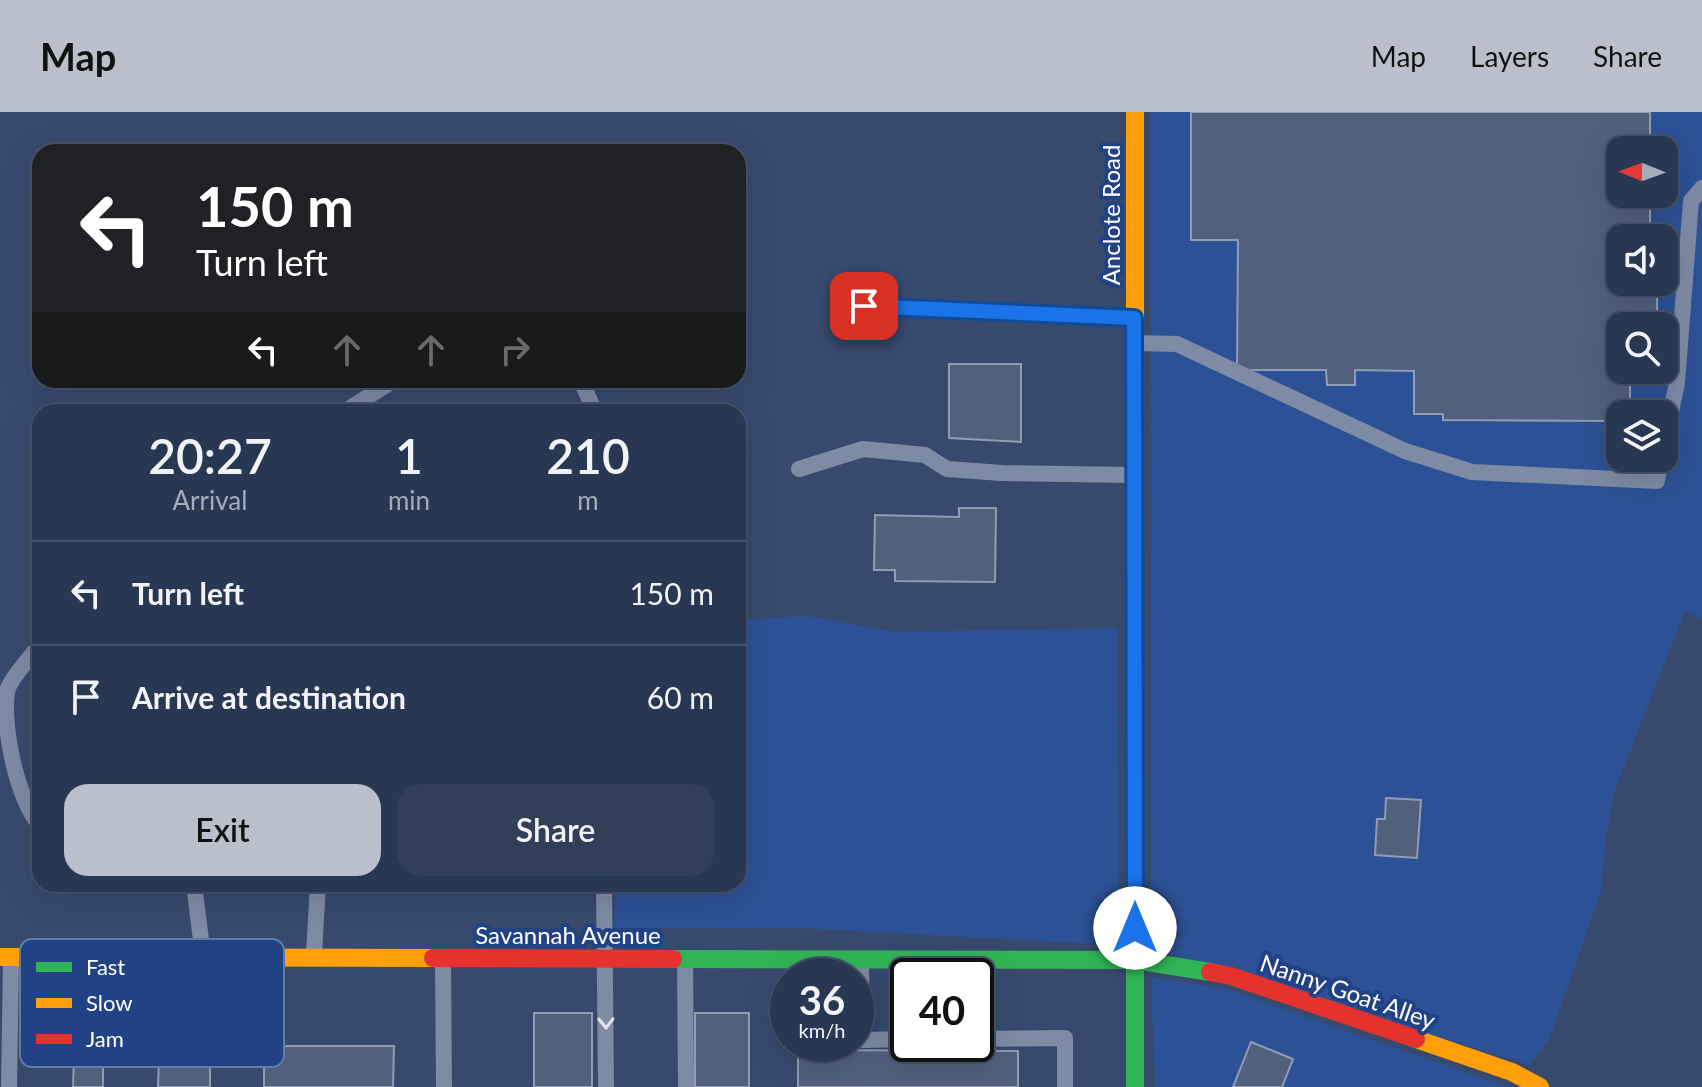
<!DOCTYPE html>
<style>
body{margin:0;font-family:Lato,sans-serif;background:#313f59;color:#f1f3f6;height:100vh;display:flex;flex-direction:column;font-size:30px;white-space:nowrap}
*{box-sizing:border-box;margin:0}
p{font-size:26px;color:#a5acb8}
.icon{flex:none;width:44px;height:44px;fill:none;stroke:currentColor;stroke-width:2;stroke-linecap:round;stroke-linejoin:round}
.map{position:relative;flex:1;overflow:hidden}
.panel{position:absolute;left:32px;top:292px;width:714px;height:488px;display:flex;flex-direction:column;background:#293852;border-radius:24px;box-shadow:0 8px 32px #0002,0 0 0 2px #455269}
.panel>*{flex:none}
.top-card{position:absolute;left:32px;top:32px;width:714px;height:244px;border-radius:24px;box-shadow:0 8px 32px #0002,0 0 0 2px #455269;background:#202124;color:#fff;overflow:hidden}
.needle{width:52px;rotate:271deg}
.fabs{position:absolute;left:1606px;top:24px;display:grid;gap:16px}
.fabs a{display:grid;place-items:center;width:72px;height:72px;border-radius:16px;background:#293852;box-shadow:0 8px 32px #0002,0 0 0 2px #455269;font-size:40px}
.speed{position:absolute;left:770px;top:846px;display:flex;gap:16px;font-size:40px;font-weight:700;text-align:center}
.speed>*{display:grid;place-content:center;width:104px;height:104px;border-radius:50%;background:#293852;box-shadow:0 8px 32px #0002,0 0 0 2px #455269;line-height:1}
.speed small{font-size:20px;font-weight:400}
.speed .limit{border:4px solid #111;border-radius:12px;background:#fff;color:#111}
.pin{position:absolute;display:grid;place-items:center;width:68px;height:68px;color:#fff;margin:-34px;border-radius:16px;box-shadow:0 4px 12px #0006}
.me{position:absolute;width:88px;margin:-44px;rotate:0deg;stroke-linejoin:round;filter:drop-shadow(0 0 6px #0008)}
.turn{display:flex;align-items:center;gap:28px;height:168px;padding:0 32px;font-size:36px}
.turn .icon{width:104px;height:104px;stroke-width:2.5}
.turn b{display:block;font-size:56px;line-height:68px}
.lanes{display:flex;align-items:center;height:76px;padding:0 32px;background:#0003;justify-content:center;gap:40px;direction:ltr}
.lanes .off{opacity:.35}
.eta{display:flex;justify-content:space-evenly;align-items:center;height:136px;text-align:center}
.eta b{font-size:48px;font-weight:600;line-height:56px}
.cta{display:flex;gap:16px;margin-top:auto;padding:16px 32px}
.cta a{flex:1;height:92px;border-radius:24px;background:#b9c0cc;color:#111;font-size:32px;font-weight:600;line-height:92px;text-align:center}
.cta a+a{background:#313f59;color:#f1f3f6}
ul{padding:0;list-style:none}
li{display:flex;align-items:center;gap:24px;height:104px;padding:0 32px;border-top:2px solid #455269}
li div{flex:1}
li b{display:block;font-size:30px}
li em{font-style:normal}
header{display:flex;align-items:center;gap:48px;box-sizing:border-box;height:112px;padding:0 40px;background:#b9c0cc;color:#111}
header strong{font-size:38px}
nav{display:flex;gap:44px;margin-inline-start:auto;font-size:28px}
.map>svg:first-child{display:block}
.green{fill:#2d5196;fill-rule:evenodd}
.building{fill:#51607d;stroke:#919cb2;stroke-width:2}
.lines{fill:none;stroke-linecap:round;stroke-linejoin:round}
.lane{stroke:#7e8ba4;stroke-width:16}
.fast{stroke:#30b455;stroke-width:18}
.slow{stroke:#ff9f0a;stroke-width:18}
.jam{stroke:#e5322d;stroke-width:18}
.oneway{stroke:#dfe2e8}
.route-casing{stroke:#114b97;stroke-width:20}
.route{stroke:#1a73e8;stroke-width:14}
.labels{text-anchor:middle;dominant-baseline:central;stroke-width:8;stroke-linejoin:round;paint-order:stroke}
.street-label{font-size:24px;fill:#fff;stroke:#214284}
.key{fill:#214284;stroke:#647ba9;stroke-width:2}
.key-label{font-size:22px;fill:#fff}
</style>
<header>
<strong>Map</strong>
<nav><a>Map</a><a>Layers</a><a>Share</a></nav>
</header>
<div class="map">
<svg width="1702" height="975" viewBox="0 0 1702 975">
<rect width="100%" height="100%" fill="#374a6e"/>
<path class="green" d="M1151,0H1702V507L1685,499L1615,678L1606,725L1601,780L1549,928L1530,953L1151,836ZM1620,38H1664V82H1620ZM1620,126H1664V170H1620ZM1620,214H1664V258H1620ZM1620,302H1664V346H1620Z
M807,504L895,520L1118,516L1119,833L801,816H614L616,772H738V508Z
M1151,865L1226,877L1508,975H1155Z"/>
<path class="building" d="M1191,0H1650V38H1620V82H1650V126H1620V170H1657V214H1620V258L1656,259H1630V302H1620V309L1443,308V302H1414V259L1355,258V273H1327L1326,258H1237L1238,128H1191Z
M949,252H1021V330L949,326Z
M959,396H996L995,470L895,469V458H874L875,403L959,405Z
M1386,686L1421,688L1417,746L1375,743L1377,707H1385Z
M534,901H592V975H534Z
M695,901H749V975H695Z
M1251,930L1293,947L1282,975H1233Z
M264,934H394L393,975H264Z
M798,938L1018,939V975H798Z
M74,943H103V975H73Z
M159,945H210V975H158Z"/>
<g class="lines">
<path class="lane" d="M864,194L1132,206
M1137,231L1177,232L1405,339L1472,360L1657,369L1661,346
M575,268L582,271L595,300
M344,300L394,268
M1664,333L1677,271L1691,89L1702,76
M799,357L863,337L925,343L947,357L1002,361L1132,363
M40,537L34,540C25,552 14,563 8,576C0,606 17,690 40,713
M194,772L203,844
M604,772L606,975
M314,842L318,772
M443,848L444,975
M685,849L686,975
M861,849L862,928L908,927
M976,927L1065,926V975
M9,975L11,847"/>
<path class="fast" d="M1135,427V975
M673,847L1135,848L1210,860"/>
<path class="slow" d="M1135,0V427
M0,845L433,846
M1416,927L1512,960L1540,975"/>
<path class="jam" d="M433,846L673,847
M1210,860L1231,864L1416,927"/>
</g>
<defs><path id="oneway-chevron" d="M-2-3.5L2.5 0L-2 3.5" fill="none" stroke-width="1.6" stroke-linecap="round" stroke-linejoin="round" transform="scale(2)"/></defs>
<use class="oneway" href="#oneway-chevron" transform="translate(606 911) rotate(89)"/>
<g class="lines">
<defs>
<path id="route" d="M864,194L1134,206L1135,816"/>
</defs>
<use href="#route" class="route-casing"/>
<use href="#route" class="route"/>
</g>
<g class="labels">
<g class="street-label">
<text transform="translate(1110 103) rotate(-90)">Anclote Road</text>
<text x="568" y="822">Savannah Avenue</text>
<text transform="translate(1348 879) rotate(19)">Nanny Goat Alley</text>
</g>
</g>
<rect x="20" y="827" width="264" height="128" rx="12" class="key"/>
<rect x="36" y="850" width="36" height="10" fill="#30b455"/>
<rect x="36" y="886" width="36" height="10" fill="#ff9f0a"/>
<rect x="36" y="922" width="36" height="10" fill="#e5322d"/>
<g class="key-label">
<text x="86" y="863">Fast</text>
<text x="86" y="899">Slow</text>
<text x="86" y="935">Jam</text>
</g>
</svg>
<div class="fabs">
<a><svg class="needle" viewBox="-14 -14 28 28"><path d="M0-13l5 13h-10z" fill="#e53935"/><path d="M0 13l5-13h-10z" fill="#a5acb8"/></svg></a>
<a><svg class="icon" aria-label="sound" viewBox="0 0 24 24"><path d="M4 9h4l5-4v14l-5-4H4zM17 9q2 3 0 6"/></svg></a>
<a><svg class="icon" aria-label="search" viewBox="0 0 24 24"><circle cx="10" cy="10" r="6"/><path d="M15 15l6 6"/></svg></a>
<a><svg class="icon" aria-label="layers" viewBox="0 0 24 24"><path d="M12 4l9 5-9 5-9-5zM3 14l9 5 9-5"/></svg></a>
</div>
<div class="speed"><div>36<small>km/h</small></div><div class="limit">40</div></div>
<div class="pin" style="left:864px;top:194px;background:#d93025"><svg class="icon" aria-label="arrive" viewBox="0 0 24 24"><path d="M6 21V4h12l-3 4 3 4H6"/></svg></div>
<svg class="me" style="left:1135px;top:816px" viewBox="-20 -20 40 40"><circle r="19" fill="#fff"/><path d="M0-13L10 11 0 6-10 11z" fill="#1a73e8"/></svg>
<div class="top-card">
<div class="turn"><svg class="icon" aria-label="left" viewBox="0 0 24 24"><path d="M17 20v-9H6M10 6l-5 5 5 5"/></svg><div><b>150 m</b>Turn left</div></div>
<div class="lanes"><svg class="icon" aria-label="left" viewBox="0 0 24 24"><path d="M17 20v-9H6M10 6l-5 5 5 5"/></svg><svg class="icon off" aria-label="ahead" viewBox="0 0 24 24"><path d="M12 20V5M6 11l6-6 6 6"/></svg><svg class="icon off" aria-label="ahead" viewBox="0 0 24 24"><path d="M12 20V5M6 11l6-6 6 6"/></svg><svg class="icon off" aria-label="right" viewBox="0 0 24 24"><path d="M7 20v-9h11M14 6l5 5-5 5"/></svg></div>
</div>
<section class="panel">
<div class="eta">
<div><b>20:27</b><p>Arrival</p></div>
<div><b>1</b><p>min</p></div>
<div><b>210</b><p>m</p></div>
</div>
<ul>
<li><svg class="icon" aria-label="left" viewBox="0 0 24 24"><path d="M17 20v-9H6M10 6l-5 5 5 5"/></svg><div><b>Turn left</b></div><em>150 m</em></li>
<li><svg class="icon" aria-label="arrive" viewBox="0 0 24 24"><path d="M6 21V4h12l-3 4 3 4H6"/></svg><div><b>Arrive at destination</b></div><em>60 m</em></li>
</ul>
<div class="cta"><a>Exit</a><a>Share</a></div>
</section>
</div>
